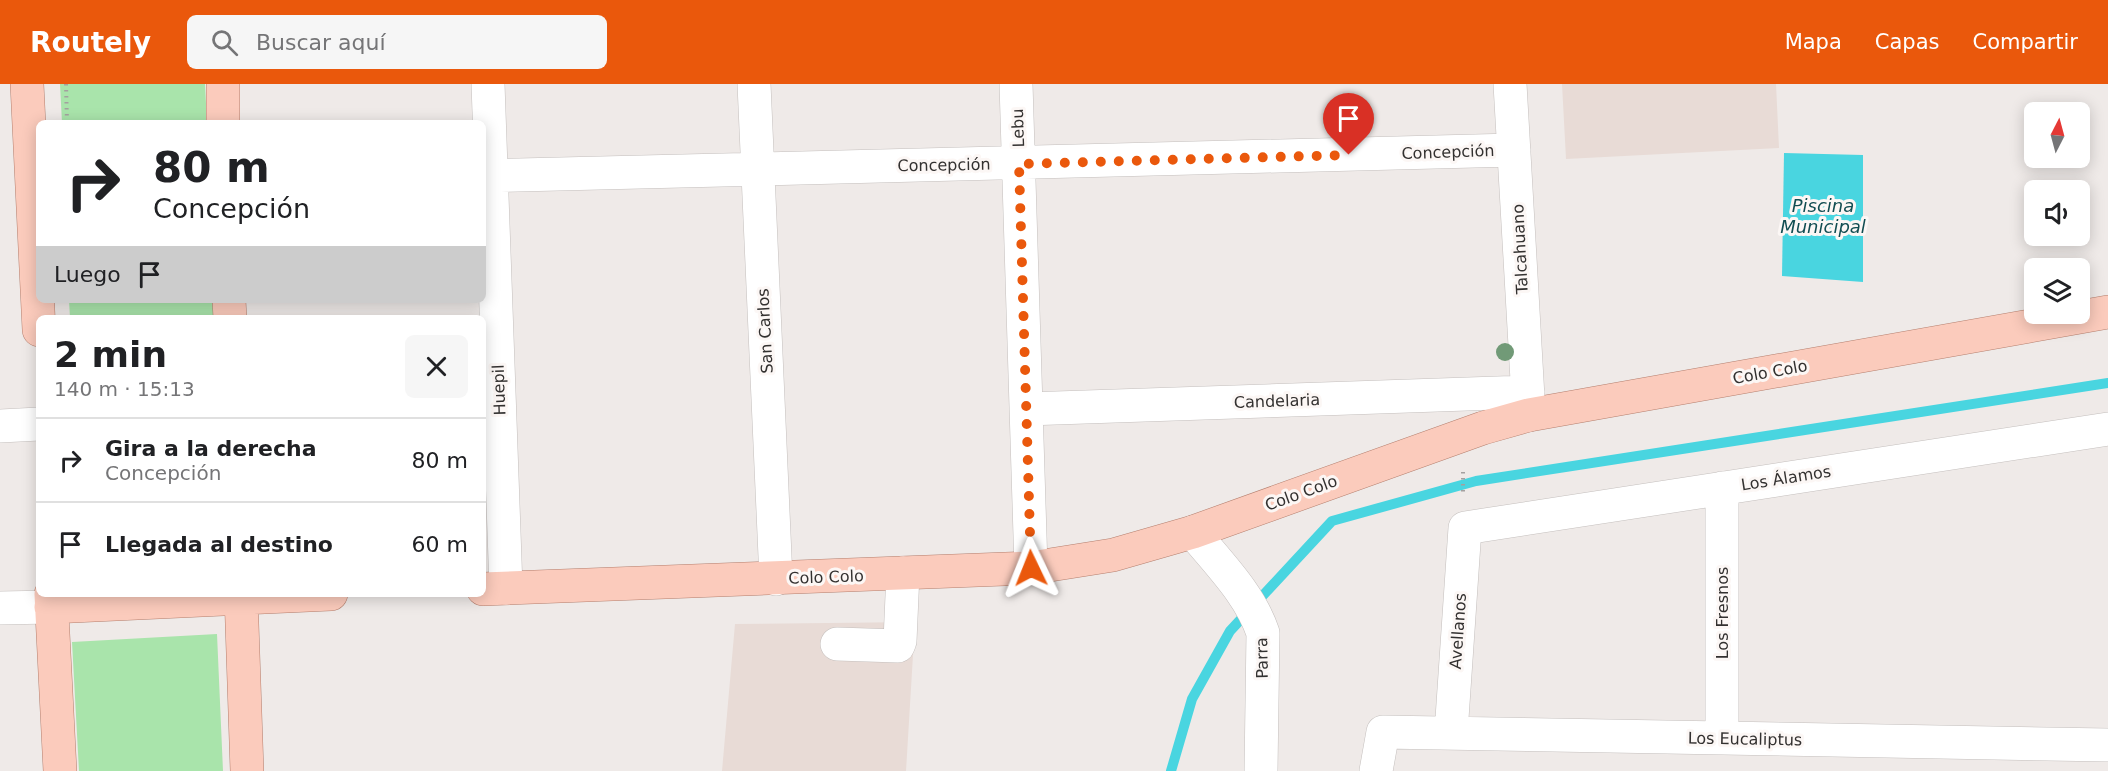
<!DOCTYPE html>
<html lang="es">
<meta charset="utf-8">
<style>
body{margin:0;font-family:"DejaVu Sans",sans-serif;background:#f6f6f6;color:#202124;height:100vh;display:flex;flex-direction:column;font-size:22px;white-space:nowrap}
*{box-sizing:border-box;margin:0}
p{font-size:20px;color:#757577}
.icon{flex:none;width:33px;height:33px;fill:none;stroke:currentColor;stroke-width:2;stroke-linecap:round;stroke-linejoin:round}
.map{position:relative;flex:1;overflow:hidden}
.side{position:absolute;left:36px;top:231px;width:450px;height:282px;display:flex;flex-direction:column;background:#fff;border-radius:9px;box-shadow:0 3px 15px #0003}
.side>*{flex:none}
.hud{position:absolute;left:36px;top:36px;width:450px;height:183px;border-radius:9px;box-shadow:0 3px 15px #0003;background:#fff;color:#202124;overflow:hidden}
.needle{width:39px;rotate:6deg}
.controls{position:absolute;left:2024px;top:18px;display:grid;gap:12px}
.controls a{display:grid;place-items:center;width:66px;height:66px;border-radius:9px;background:#fff;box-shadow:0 3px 15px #0003;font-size:30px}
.pin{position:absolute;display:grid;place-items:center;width:51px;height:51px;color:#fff;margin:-62px -26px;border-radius:50% 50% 50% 0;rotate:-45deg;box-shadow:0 0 6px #0007}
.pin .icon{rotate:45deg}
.me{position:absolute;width:66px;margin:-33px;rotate:358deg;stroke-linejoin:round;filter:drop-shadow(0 0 4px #0008)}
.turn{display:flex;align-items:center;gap:21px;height:126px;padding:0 18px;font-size:27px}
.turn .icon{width:78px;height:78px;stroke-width:2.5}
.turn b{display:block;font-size:42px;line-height:51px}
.then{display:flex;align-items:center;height:57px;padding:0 18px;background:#0003;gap:12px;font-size:22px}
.round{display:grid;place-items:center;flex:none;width:63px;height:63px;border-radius:9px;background:#f6f6f6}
.head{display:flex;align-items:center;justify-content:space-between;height:102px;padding:0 18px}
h1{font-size:36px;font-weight:700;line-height:45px}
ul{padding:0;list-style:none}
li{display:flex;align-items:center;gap:18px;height:84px;padding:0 18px;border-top:2px solid #e0e0e0}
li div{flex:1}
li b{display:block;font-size:22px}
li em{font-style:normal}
header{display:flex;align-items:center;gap:36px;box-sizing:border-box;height:84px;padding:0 30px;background:#ea580c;color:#fff}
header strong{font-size:28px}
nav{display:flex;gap:33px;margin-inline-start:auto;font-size:21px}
.search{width:420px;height:54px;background:#f6f6f6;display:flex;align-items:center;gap:15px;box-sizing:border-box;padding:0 21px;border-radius:9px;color:#757577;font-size:22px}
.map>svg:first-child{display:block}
.built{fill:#e8dbd6}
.green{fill:#a9e4ab}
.water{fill:#49d5e0}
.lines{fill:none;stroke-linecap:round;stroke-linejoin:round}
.stream{stroke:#49d5e0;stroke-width:10}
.minor-casing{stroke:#c4bfbd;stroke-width:34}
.major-casing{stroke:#b47f6e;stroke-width:34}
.path{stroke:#a4a09f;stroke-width:4;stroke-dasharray:1.5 4.5;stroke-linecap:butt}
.minor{stroke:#fff;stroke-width:33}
.major{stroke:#fbcbbc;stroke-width:33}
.tree{fill:#719a77}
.route{stroke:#ea580c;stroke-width:10;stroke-dasharray:0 18}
.labels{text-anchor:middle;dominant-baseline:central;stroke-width:6;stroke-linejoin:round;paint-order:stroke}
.street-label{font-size:16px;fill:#333130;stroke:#fcf7f5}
.water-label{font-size:18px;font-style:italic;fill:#114d52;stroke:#fcf7f5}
</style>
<header>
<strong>Routely</strong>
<div class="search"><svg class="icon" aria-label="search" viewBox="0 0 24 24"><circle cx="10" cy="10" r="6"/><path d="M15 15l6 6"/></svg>Buscar aquí</div>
<nav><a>Mapa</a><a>Capas</a><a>Compartir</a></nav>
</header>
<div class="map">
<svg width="2108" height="687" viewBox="0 0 2108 687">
<rect width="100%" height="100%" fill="#efeae8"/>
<path class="built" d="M1562,0H1776L1779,64L1566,75Z
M915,538L906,687H722L735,540Z"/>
<path class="green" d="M60,0H205L207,39H62Z
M69,216H213L214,234H70Z
M217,550L223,687H79L72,558Z"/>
<path class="water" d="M1784,69L1863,71V198L1782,192Z"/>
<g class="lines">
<path class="stream" d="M1171,687L1192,615L1230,547L1332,437L1476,397L2108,299"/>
<defs>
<path id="minor" d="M488,0L506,504
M754,0L776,495
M1016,0L1031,484
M1510,0L1529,331
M483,92L1514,66
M1026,325L1528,308
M0,342L39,340
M1193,448C1219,480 1250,510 1263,549L1261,687
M0,524L51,523
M837,560L898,562L900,557L903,489
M1451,649L1465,444L2108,345
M1722,654V404
M1376,687L1383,648L2108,661"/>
<path id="major" d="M27,0L39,246
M223,0V39
M229,216L230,234
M483,505L1031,484L1113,471L1193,448L1483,344L1529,331L2108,228
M51,510L60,687
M241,510L247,687
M51,523L331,510"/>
</defs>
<use href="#minor" class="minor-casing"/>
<use href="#major" class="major-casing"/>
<path class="path" d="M66,0L67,39
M1463,388V410"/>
<use href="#minor" class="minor"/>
<use href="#major" class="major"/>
</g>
<circle class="tree" cx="1505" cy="268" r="9"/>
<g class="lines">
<path class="route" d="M1031,484L1019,80L1349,71"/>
</g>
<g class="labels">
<g class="street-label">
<text transform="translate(1018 44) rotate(-92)">Lebu</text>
<text transform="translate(1448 68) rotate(-2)">Concepción</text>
<text transform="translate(944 81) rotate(-1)">Concepción</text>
<text transform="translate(1520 165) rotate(-93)">Talcahuano</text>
<text transform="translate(765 247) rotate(-93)">San Carlos</text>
<text transform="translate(1770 288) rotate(-10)">Colo Colo</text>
<text transform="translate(499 306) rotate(-92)">Huepil</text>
<text transform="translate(1277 317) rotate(-2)">Candelaria</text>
<text transform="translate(1786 394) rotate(-9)">Los Álamos</text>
<text transform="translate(1301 409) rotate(-20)">Colo Colo</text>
<text transform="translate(826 493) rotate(-2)">Colo Colo</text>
<text transform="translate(1722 529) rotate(-90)">Los Fresnos</text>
<text transform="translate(1458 547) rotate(-86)">Avellanos</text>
<text transform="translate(1262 574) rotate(-91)">Parra</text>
<text transform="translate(1745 655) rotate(1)">Los Eucaliptus</text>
</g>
<g class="water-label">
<text x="1823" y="121">Piscina<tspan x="1823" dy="21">Municipal</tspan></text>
</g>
</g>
</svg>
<div class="controls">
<a><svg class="needle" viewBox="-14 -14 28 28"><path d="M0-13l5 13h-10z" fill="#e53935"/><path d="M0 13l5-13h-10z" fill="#757577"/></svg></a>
<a><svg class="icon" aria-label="sound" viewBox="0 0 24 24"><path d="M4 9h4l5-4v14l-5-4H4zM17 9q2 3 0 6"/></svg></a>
<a><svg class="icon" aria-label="layers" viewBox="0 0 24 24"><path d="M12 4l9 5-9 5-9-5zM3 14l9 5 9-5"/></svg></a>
</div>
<div class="pin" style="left:1349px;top:71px;background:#d93025"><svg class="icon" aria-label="arrive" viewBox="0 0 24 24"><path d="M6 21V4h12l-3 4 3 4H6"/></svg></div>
<svg class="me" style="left:1031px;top:484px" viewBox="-20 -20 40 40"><path d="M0-17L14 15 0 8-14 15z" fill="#ea580c" stroke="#fff" stroke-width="4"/></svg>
<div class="hud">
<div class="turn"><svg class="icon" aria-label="right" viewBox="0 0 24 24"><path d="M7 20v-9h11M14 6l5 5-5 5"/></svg><div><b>80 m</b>Concepción</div></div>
<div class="then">Luego<svg class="icon" aria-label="arrive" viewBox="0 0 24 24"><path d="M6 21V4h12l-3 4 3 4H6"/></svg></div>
</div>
<section class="side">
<div class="head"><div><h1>2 min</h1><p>140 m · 15:13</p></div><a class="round"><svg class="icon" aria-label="close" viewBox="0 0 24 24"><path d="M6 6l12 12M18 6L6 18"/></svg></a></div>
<ul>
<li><svg class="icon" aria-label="right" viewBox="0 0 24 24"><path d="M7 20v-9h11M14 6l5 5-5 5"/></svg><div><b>Gira a la derecha</b><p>Concepción</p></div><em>80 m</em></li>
<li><svg class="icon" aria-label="arrive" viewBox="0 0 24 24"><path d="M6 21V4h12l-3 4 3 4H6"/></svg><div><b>Llegada al destino</b></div><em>60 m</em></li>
</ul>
</section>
</div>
